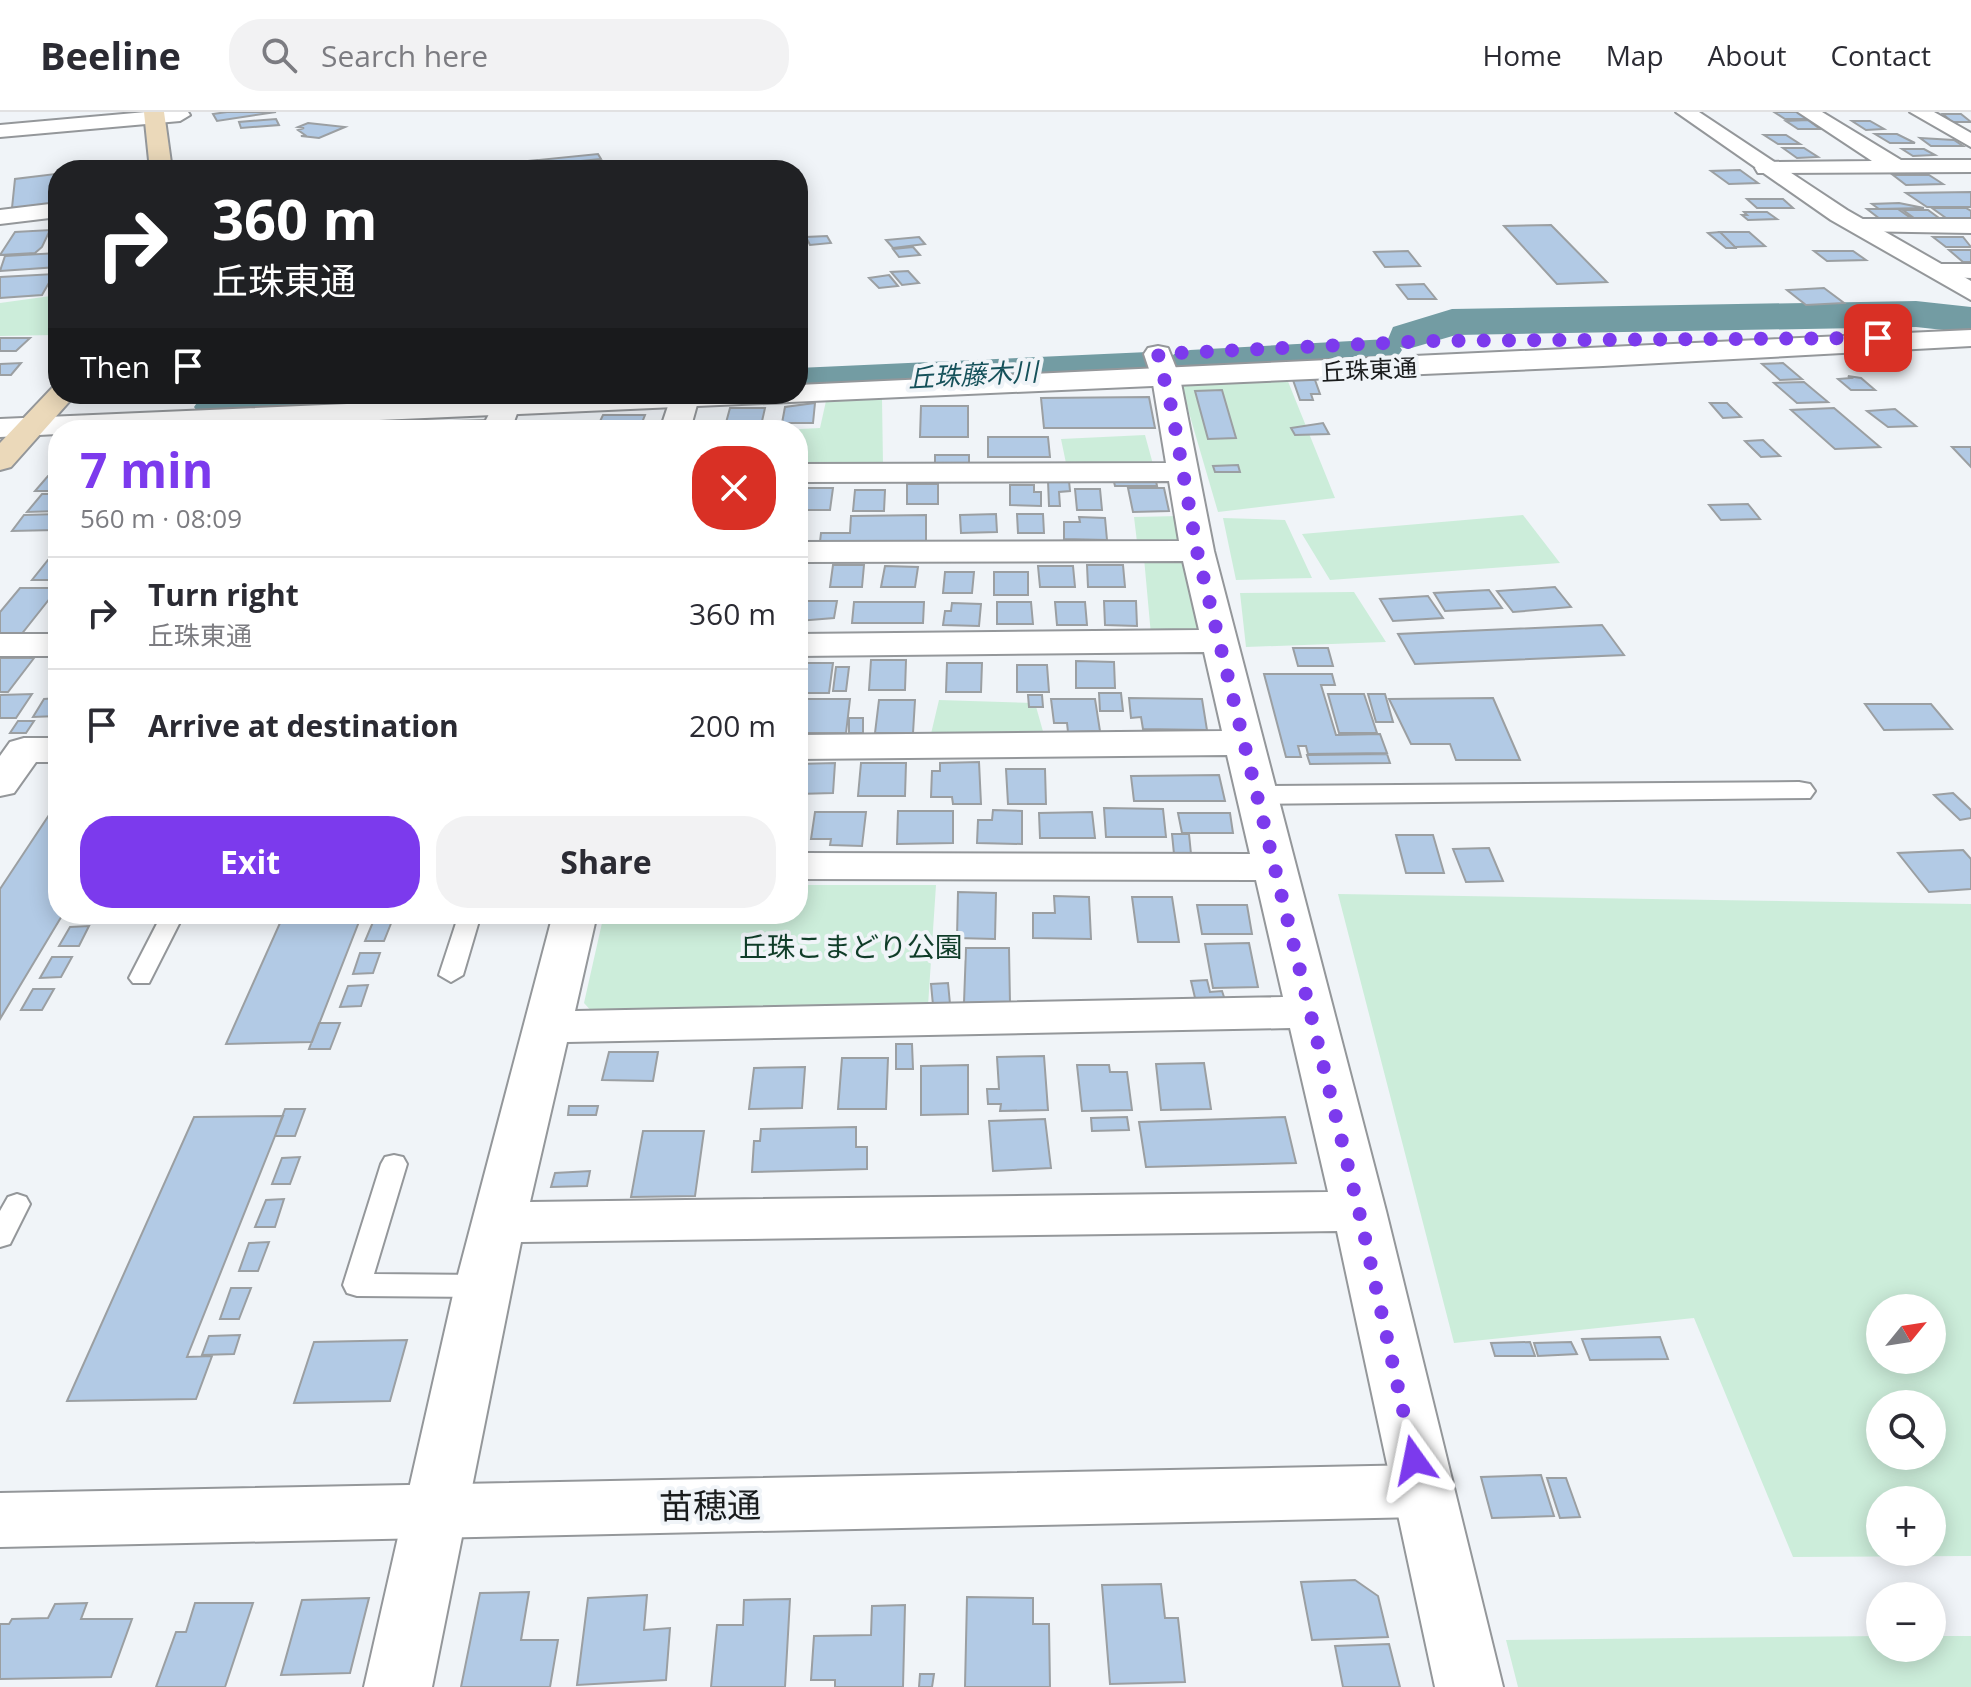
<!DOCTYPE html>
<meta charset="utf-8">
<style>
body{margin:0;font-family:"Open Sans","Noto Sans JP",sans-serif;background:#f2f2f3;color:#2b2b33;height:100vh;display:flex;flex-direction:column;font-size:30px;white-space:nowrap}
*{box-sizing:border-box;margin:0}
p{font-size:26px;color:#7c7c81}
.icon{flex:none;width:44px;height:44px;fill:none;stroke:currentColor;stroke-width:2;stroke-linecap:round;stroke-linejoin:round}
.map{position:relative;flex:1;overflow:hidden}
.sheet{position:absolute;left:48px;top:308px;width:760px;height:504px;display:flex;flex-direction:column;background:#fff;border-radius:32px;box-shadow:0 4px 20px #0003}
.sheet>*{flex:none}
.top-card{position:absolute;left:48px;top:48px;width:760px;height:244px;border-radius:32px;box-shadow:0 4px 20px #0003;background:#202124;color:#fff;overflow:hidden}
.needle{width:52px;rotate:60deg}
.controls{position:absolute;left:1866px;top:1182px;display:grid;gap:16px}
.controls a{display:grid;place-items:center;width:80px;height:80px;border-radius:50%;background:#fff;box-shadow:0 4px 20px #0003;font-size:40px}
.pin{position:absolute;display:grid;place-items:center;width:68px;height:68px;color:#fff;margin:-34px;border-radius:16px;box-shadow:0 4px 12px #0006}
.me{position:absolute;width:88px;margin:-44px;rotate:348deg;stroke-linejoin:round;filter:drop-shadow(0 0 6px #0008)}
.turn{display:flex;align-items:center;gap:28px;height:168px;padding:0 32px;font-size:36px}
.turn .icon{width:104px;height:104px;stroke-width:2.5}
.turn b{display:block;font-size:56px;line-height:68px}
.then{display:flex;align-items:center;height:76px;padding:0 32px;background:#0003;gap:16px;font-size:30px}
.round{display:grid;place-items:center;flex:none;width:84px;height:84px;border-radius:32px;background:#f2f2f3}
.summary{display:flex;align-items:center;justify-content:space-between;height:136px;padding:0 32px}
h1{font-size:48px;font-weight:700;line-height:60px;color:#7c3aed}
.cta{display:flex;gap:16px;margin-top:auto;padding:16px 32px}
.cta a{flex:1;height:92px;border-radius:32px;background:#7c3aed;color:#fff;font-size:32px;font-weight:700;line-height:92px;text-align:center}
.cta a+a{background:#f2f2f3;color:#2b2b33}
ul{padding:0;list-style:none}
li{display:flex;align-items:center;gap:24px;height:112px;padding:0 32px;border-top:2px solid #e1e1e2}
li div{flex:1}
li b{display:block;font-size:30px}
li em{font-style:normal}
header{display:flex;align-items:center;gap:48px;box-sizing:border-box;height:112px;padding:0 40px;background:#fff;border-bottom:2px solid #e1e1e2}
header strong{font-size:38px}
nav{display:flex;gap:44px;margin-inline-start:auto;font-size:28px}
.search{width:560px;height:72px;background:#f2f2f3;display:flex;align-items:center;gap:20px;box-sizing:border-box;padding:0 28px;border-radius:32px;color:#7c7c81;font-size:30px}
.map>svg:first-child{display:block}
.green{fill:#ccedda;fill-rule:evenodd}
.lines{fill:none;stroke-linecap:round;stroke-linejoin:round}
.river{fill:#739ca3;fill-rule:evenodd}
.building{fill:#b2cae5;stroke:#9b9fa2;stroke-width:2}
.service-casing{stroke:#94979a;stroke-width:4}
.pedestrian-casing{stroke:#94979a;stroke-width:4}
.minor-casing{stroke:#94979a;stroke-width:4}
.tertiary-casing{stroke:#94979a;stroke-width:4}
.secondary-casing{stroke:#94979a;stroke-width:4}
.service{fill:#fff;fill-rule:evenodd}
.pedestrian{fill:#fff;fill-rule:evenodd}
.minor{fill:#fff;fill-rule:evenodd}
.tertiary{fill:#fff;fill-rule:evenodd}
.secondary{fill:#ebd9ba;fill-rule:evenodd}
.route{stroke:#7c3aed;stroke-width:14;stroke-dasharray:0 25.2}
.labels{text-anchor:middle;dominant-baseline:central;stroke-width:8;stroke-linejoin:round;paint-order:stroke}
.far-street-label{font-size:24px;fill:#191b1c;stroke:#f0f4f8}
.far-water-label{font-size:26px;font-style:italic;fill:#15515a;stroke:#f0f4f8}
.park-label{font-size:28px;fill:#103d29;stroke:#f0f4f8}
.near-street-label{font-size:34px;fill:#191b1c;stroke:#f0f4f8}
</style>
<header>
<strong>Beeline</strong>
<div class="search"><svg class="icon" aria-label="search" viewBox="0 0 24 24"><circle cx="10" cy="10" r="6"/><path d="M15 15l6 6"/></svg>Search here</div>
<nav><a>Home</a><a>Map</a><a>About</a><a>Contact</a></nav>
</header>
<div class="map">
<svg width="1971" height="1575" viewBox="0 0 1971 1575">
<rect width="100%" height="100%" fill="#f0f4f8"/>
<path class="green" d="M58,183V218L53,223L0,224V191Z
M1287,267L1335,386L1218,400L1180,270Z
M882,287L883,353L798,352V318H779L820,316L826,289Z
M1145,323L1154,356H1067L1061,327Z
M1523,403L1560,451L1330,468L1302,422Z
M1179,404L1187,431L1137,430L1134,405Z
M1223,406L1285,408L1312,466L1236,468Z
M1144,446L1188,448L1201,522L1151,523Z
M1354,480L1386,530L1246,535L1240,481Z
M939,588L1035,591L1044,623L930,626Z
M798,773H936L928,894L594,902L584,891L604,802H798Z
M1338,782L1971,792V1444L1793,1445L1694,1206L1454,1231ZM1880,1196H1932V1248H1880ZM1880,1292H1932V1344H1880ZM1880,1388H1932V1440H1880Z
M1880,1524V1536H1932V1524H1971V1575H1518L1506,1528Z"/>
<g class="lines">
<path class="river" d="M1916,189L1971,195V221L1916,215L1456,223L1408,237L1400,235L1402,238L1396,247L1358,257L1190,266L1174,262L1170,255L1164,264L1148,268L798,284L791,282H798V256L1148,240L1164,244L1168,251L1174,242L1190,238L1388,227L1393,215L1452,197Z
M213,282H540L533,292L517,296L218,309L201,305L194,295L201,285Z"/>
</g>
<path class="building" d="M276,0L217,9L213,2L227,0Z
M1774,0H1801L1811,7H1785Z
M1943,2H1961L1971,10H1952Z
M276,7L279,13L241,16L239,10Z
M1808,8L1820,17H1798L1786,9Z
M1852,9H1870L1884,17L1866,18Z
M308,11L345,15L319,26L301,24L305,23L298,18L304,16L298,15Z
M1875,22H1897L1915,31H1890Z
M1764,23H1786L1800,32H1778Z
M1920,26L1954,28L1963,34H1931Z
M1783,36H1804L1818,45L1797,46Z
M1902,37H1924L1935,43L1913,44Z
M598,42L601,47L540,53L538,48Z
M537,48L542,57L457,56Z
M1740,58L1758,71L1729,72L1711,59Z
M55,62L58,92L12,96L15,67Z
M1893,63H1929L1943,72L1906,73Z
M1971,80V95H1927L1906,81Z
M1747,87H1783L1793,96H1757Z
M1899,91L1924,96L1879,97L1872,92Z
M1932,96H1966L1971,99V106H1946Z
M1867,97H1898L1912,107H1880Z
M1903,98H1928L1939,106H1914Z
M1744,100H1767L1777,107L1748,108L1742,103H1747Z
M1551,113L1607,170L1557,172L1504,114Z
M50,118L42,135L35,141L0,143L15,120Z
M1720,120H1749L1765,134L1735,135Z
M1720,120L1735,135L1737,136H1726L1708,121Z
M827,124L831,131L810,133L806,125Z
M919,125L925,132L893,136L886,128Z
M1933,125H1963L1971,135H1946Z
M913,135L920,143L899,145L893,137Z
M1949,138H1971V150H1963Z
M1408,139L1420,154L1385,155L1374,140Z
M1814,139H1853L1866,148L1827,149Z
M58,141V155L0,159L5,144Z
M908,159L919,171L902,173L891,160Z
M54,162L42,183L0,186V165Z
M889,163L898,174L879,176L869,166Z
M1424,172L1436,187H1408L1397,173Z
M1824,176L1844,191L1806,193L1787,178Z
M0,226H30L16,239H0Z
M21,251L11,263H0V252Z
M1783,251L1802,267L1780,268L1762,252Z
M1848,264L1861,266L1875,278H1851L1838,267L1851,266Z
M1293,268H1315L1320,282H1311L1313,288H1300Z
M1804,270L1828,290L1797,291L1774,271Z
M1222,278L1236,326L1208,327L1195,279Z
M1149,285L1155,316H1044L1041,286Z
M815,291L813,311H782L785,295Z
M1710,291H1727L1741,305L1723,306Z
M921,294H968V325H920Z
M730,296H765L760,318H724Z
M1834,296L1880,335L1835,337L1791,298Z
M1895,297L1916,314L1888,315L1867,299Z
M603,303H645L639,318H596Z
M487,308L483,318H449L453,309Z
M1323,311L1329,322L1295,323L1291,316Z
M988,325H1048L1050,345H988Z
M1763,328L1780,344L1761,345L1745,329Z
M1952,335H1971V355Z
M935,343H969V354H935Z
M1238,353L1240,360H1215L1213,354Z
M48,364H58V379H35Z
M1048,369H1069L1070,379L1059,380L1060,394H1049Z
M1156,369L1157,374H1115L1114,370Z
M907,372H938V392H907Z
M1010,373H1034V380H1041V394L1010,393Z
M801,376H833L830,398H799Z
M1128,376H1164L1169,399L1133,400Z
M1075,377H1100L1102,398H1077Z
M855,378H885L884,399H853Z
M42,382H58V399L27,400Z
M1748,392L1760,407L1721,408L1709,393Z
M58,402L55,418L12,419L24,403Z
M996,402L997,420L961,421L960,403Z
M1017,402H1043L1044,421H1018Z
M926,403V429L820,430L821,421H850L851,404Z
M1079,405L1105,406L1107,428L1064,427V410H1080Z
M58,447V468H32L48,448Z
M833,453H864L862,475H830Z
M1087,453H1123L1125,475H1088Z
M885,454L918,455L915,475H881Z
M1038,454H1073L1075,475H1040Z
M945,460H974L972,481H943Z
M994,460H1028V483H994Z
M1555,475L1571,495L1513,500L1497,479Z
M20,476H58L20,524H0V500Z
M1489,478L1502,496L1445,499L1434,481Z
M1428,484L1443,506L1393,509L1380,487Z
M798,489H837L834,506L798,509Z
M1104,489H1136L1137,514L1105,513Z
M854,490H924L923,511H852Z
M997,490H1031L1033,512H997Z
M1055,490H1085L1087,513H1057Z
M952,491L981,492L979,514L943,513L945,499H951Z
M1602,513L1624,543L1415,552L1398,522Z
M1293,536H1328L1333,554H1298Z
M0,546H34L8,580H0Z
M871,548H906L905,578H869Z
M1076,549L1114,550L1115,576H1076Z
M798,551H833L829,581H798Z
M947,551H982L981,580H946Z
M1017,553H1047L1049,580H1017Z
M836,555H849L846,579H833Z
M1264,562H1332L1335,573H1321L1336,623L1380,622L1387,641L1308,642L1306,634H1298L1301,645H1286Z
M1099,581H1121L1123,599H1100Z
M32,582L16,606H0V583Z
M1328,582H1364L1377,621H1339Z
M1368,582H1385L1393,610H1376Z
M1028,583H1042L1043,595H1029Z
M58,586V604L33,605L44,587Z
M1129,586L1202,587L1207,618L1143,617L1141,605L1131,606Z
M1493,586L1520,648H1456L1450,632H1411L1389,587Z
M798,587H850L846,621H798Z
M1051,587H1095L1100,619L1068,620L1067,611H1054Z
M879,588H915L913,621H875Z
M1865,592H1931L1952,617L1884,618Z
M849,606H863V621H849Z
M18,609H34L26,621H10Z
M1387,642L1390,651L1310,652L1307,643Z
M979,650L981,692H953L952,685H931L932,659H940V651Z
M835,651L833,681L798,682V652Z
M861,651H906L905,684H858Z
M1006,657H1045L1046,692H1008Z
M1219,663L1225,689H1134L1131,664Z
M1953,681L1971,698V706L1960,708L1934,683Z
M1104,696L1163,697L1166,725H1106Z
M53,697H58V802H63L0,907V777Z
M993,698L1022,699V732L977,731L978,708H992Z
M898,699H953V731L897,732Z
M815,700H866L862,734L830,733L831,727H811Z
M1092,700L1095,726H1040L1039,701Z
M1178,701H1230L1233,721H1182Z
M1172,722H1189L1191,742H1174Z
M1396,723H1433L1444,761H1406Z
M1489,736L1503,769L1466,770L1453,737Z
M1963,738L1971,747V777L1929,780L1898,741Z
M958,780L996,781L995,827L957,826Z
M1054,784L1089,785L1091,827L1033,826V801H1055Z
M1132,785H1172L1179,830H1138Z
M1197,793H1247L1252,822H1202Z
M284,802H362L312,930L226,932Z
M392,809L384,829H365L373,810Z
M89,814L79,834H59L70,815Z
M1249,831L1258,875L1213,876L1205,832Z
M966,836H1009L1010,891H964Z
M360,841H380L373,861L353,862Z
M52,845H72L61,865L40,866Z
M1207,868L1210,880L1222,879L1225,888L1196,890L1191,869Z
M948,871L950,892L933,893L931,872Z
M368,873L361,894L340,895L348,874Z
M33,877H54L42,898H21Z
M319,911H340L330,937H309Z
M896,932H912L913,957H896Z
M609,940H658L653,969L602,968Z
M1044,944L1048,998L1000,999L1001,992H988L987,977H999L997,945Z
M842,946H888L886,997H838Z
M1204,951L1211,997L1161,998L1156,952Z
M968,953V1002L921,1003V954Z
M1077,953H1109L1110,960H1127L1132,998L1082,999Z
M805,955L802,996L749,997L754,956Z
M569,994H598L596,1003H568Z
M285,997H305L295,1024H275Z
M283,1004L187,1245L212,1244L196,1287L67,1289L194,1005Z
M1127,1005L1129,1018L1092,1019L1091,1006Z
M1285,1005L1296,1051L1146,1055L1139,1010Z
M1045,1007L1051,1056L993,1059L989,1009Z
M856,1015V1035H867V1057L752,1060L754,1029H760L761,1017Z
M643,1019H704L695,1084L631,1085Z
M300,1045L290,1072H272L282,1046Z
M590,1059L587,1074L551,1075L555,1061Z
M284,1087L275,1115H255L266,1088Z
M269,1130L258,1159H239L249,1131Z
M231,1176H251L239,1207H220Z
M240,1223L234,1242L202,1243L209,1224Z
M1660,1225L1668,1247L1590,1248L1582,1227Z
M407,1228L390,1289L294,1291L314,1230Z
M1530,1230L1535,1244H1495L1491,1231Z
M1571,1230L1577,1242L1538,1244L1534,1231Z
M1541,1363L1554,1404L1492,1406L1481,1365Z
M1547,1366H1566L1580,1405L1560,1406Z
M1355,1468L1378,1484L1388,1525L1312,1528L1301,1470Z
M1161,1472L1165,1506H1178L1185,1570L1110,1572L1102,1473Z
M529,1480L521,1528H558L550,1575H461L480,1481Z
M647,1483L644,1518L670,1516L666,1568L577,1573L588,1486Z
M967,1485L1033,1486V1512H1049L1050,1575H965Z
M369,1486L350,1561L281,1563L302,1488Z
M790,1487L785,1575H711L717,1513H743L744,1488Z
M87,1491L81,1507H132L111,1565L0,1567V1512H9L12,1507L48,1506L55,1492Z
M195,1491H253L225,1575H156L176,1520H186Z
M905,1493L903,1575H835V1568H811L814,1524L871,1523L872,1494Z
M1389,1532L1400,1575H1343L1335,1534Z
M920,1562H934L932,1575H919Z"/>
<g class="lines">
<defs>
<path id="service" d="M162,802H184L149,871H133L129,866Z
M459,802H481L463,863L451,870L439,863Z
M394,1043L403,1045L407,1052L374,1162L483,1163L493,1166L497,1174L493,1182L483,1185L357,1184L347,1181L343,1173L381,1052L385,1045Z
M17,1082L26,1085L30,1092L10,1132L0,1135V1099L8,1085Z"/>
<path id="pedestrian" d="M1799,670L1810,672L1815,679L1810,686L1254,692L1243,690L1238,683L1243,676L1254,674Z"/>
<path id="minor" d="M146,0H188L190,3L180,9L0,25V13Z
M1798,0H1822L1901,48H1971V60L1758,61L1755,56L1758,51L1766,50L1872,49Z
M1910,0H1934L1971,21V35Z
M58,91V105L0,112V98Z
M1860,107H1971V121L1852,119L1848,114L1852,109Z
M1941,152H1971V166L1932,164L1929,159Z
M1158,234L1168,236L1180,266L1214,439L1386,1099L1503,1575H1435L1337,1119L521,1130L432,1575H364L455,1174L553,802H597L575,899L1283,885L1256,768L798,767V741L1250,742L1227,643L798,647V623L1222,619L1204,540L798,544V522L1199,518L1183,449L798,450V430L1179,429L1169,369L798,370V352L1166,351L1152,266L1144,242L1148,236ZM1290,916L1328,1080L530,1090L567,930Z
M672,282H700L690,318H660Z
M505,287L515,290L519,296L511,318H481L495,290Z
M354,294L364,297L369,303L361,318H331L344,297Z
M0,522H58V544H0Z
M24,626H58V650H36L14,681L0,684V644L10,630Z"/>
<path id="tertiary" d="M1676,0H1699L1847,98L1971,169V188L1831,108Z
M1971,218V234L1603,254L155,318H58V322L0,325V307L581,282H798V273Z
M1421,1353L1443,1360L1452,1379L1443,1398L1421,1405L0,1435V1381Z"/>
<path id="secondary" d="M144,0H164L172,58H150Z
M58,274V282H76L11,355L0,358V331L52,276Z"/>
</defs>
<use href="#service" class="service-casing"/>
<use href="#pedestrian" class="pedestrian-casing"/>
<use href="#minor" class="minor-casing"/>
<use href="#tertiary" class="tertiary-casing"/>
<use href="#secondary" class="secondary-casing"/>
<use href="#service" class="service"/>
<use href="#pedestrian" class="pedestrian"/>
<use href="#minor" class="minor"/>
<use href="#tertiary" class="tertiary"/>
<use href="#secondary" class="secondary"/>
</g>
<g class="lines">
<path class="route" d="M1414,1348L1359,1099L1197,439L1172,298L1158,242L1427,229L1878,226"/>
</g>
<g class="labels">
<g class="far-street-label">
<text transform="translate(1369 257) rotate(-3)">丘珠東通</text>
</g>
<g class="far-water-label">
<text transform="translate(973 262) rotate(-3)">丘珠藤木川</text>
</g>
<g class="park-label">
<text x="851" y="834">丘珠こまどり公園</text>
</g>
<g class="near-street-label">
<text transform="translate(710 1393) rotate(-1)">苗穂通</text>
</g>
</g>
</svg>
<div class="controls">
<a><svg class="needle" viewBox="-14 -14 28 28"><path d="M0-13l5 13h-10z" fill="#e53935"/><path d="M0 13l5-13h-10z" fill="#7c7c81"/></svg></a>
<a><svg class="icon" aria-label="search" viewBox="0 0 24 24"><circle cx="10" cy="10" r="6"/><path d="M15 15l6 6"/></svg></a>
<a>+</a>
<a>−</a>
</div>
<div class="pin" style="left:1878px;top:226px;background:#d93025"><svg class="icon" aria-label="arrive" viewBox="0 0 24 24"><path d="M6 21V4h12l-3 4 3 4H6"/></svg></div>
<svg class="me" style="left:1414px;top:1348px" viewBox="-20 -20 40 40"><path d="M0-17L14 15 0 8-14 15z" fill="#7c3aed" stroke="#fff" stroke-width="4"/></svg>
<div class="top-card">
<div class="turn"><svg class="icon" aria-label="right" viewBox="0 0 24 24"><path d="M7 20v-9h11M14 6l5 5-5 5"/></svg><div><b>360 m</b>丘珠東通</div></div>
<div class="then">Then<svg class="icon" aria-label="arrive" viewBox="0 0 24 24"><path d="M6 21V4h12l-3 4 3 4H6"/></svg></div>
</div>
<section class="sheet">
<div class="summary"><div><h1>7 min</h1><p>560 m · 08:09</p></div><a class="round" style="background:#d93025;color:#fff"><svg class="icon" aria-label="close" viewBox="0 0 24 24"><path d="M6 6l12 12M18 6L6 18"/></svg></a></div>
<ul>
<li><svg class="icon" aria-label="right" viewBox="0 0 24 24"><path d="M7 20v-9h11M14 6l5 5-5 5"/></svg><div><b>Turn right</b><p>丘珠東通</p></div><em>360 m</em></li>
<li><svg class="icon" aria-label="arrive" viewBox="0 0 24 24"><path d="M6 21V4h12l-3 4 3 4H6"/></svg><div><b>Arrive at destination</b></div><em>200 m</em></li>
</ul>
<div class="cta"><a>Exit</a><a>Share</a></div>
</section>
</div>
